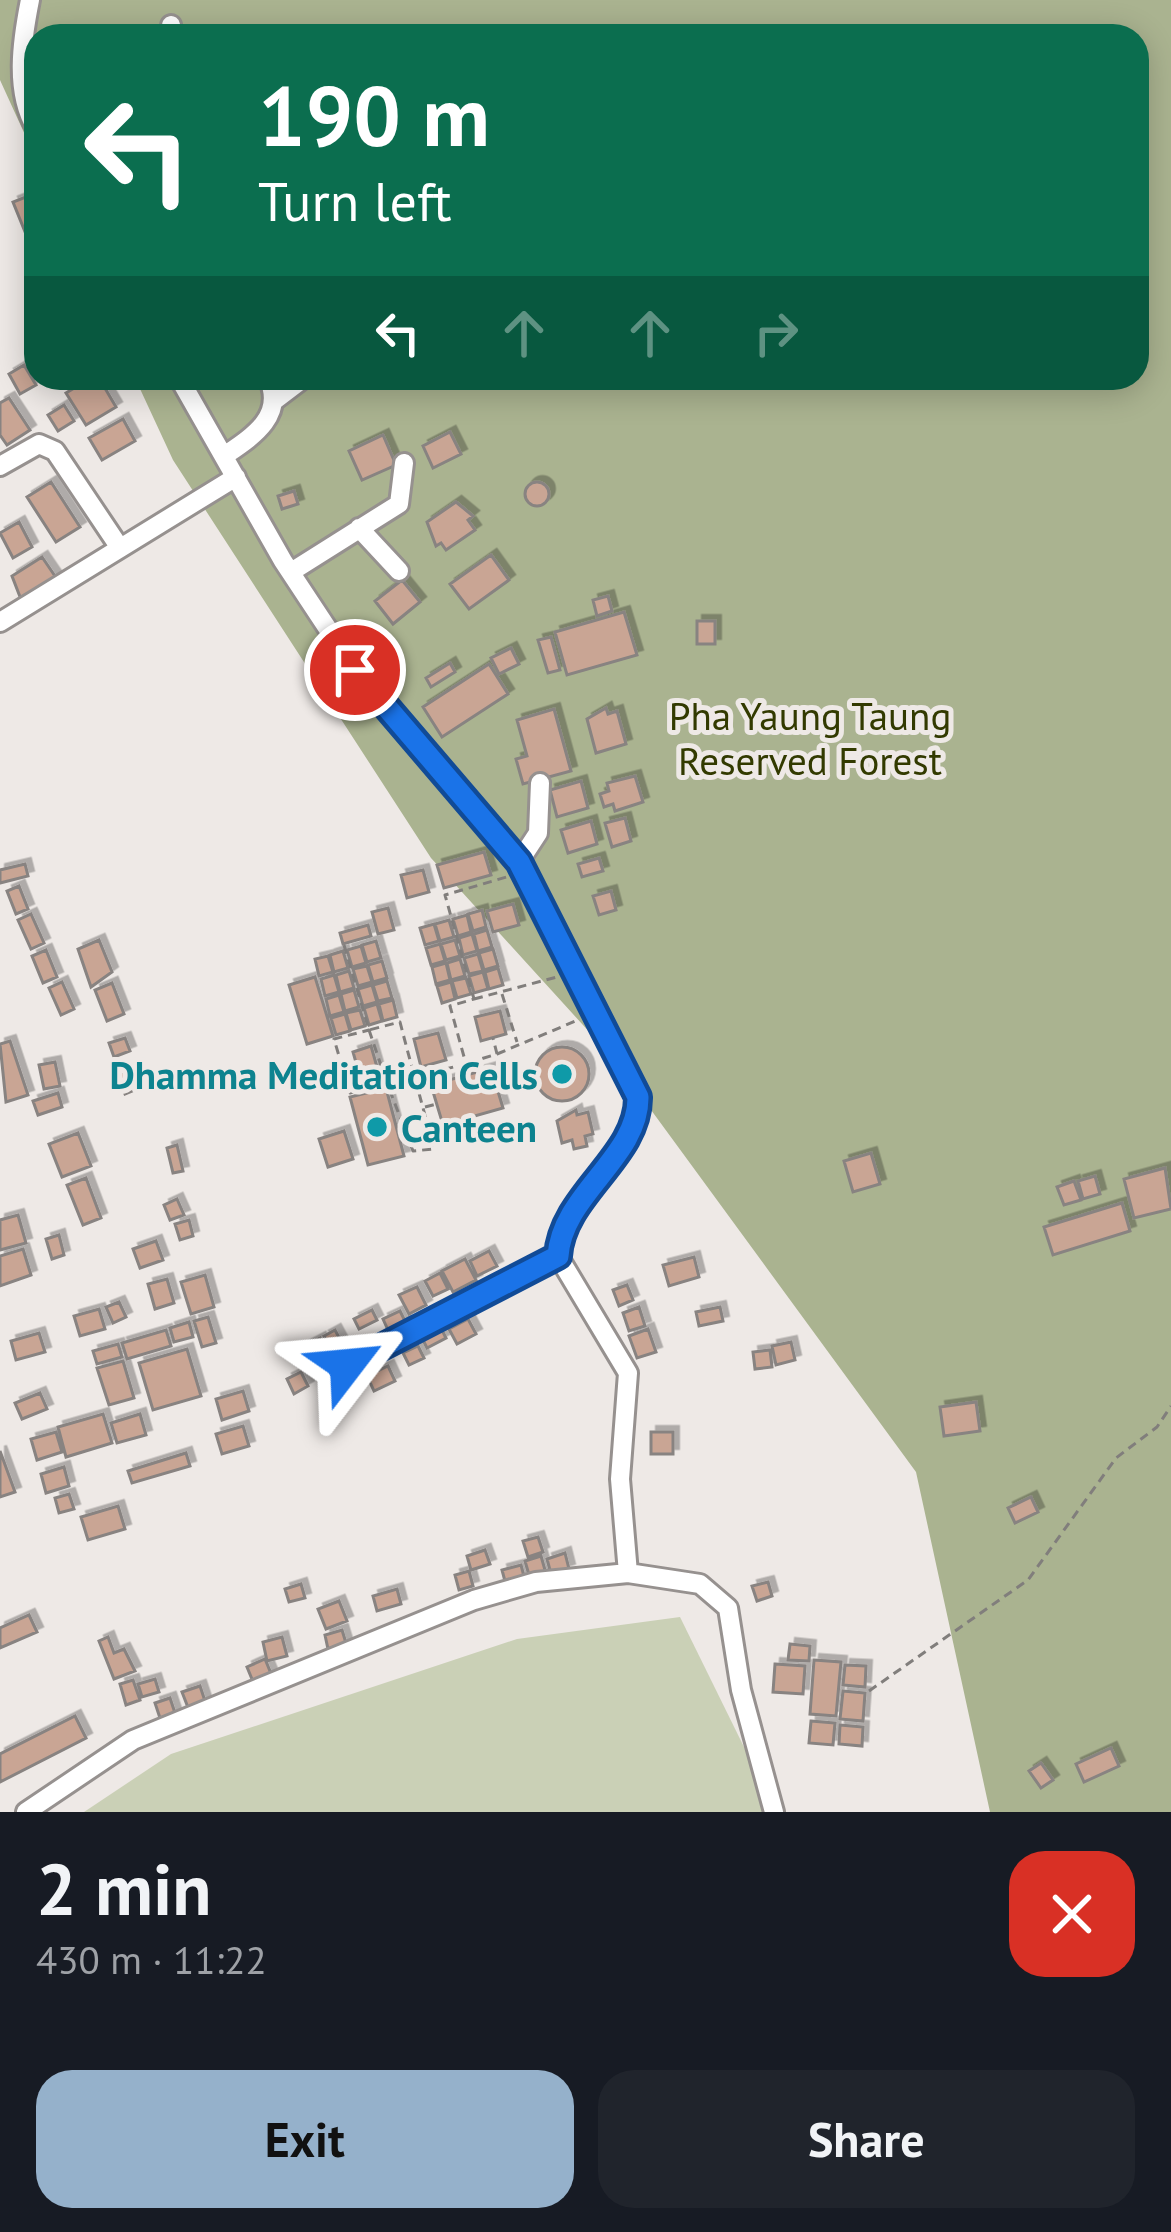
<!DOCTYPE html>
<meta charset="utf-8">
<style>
body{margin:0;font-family:"PT Sans",sans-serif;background:#20242c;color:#f1f3f6;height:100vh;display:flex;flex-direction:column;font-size:45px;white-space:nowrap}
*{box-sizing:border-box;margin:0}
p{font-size:39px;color:#9ea1a6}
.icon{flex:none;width:66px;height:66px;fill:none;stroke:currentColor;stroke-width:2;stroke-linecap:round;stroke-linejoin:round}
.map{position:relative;height:1812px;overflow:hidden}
.side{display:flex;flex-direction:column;background:#171b24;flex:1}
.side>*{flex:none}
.top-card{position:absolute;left:24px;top:24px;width:1125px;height:366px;border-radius:36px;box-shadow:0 6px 30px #0003;background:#0b6e4f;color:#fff;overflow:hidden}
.pin{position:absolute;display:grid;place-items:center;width:102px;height:102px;color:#fff;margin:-51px;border:6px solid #fff;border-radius:50%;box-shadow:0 3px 12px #0007}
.me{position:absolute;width:132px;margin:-66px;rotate:61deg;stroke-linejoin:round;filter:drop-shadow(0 0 9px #0008)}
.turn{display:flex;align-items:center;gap:42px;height:252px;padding:0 36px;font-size:54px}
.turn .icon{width:156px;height:156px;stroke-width:2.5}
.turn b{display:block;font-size:84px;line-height:102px}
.lanes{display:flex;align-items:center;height:114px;padding:0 36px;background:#0003;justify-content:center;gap:60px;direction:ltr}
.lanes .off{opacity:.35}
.round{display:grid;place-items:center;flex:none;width:126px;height:126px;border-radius:36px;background:#20242c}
.summary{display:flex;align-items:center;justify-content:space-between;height:204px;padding:0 36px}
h1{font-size:72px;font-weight:700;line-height:90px}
.action{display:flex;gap:24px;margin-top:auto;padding:24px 36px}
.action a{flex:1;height:138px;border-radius:36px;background:#95b1cb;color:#111;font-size:48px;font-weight:700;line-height:138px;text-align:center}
.action a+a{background:#20242c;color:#f1f3f6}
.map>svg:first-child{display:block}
.green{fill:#cad0b6}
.forest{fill:#aab390}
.building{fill:#c9a594;stroke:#888381;stroke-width:3;filter:url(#shadow)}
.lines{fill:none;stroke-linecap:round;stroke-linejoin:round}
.minor-casing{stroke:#96918f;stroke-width:24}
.path{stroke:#817e7c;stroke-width:3;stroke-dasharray:9 6;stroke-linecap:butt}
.minor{stroke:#fff;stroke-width:18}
.route-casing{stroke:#114b97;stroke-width:30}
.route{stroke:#1a73e8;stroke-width:21}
.culture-dot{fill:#0f9aa8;stroke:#eee9e6;stroke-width:4.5}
.labels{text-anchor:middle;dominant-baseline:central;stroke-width:10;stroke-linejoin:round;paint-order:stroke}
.park-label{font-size:39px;fill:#323a00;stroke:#eee9e6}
.culture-label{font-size:39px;font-weight:bold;fill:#0d838f;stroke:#eee9e6;text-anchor:end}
</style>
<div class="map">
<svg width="1171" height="1812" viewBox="0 0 1171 1812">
<defs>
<filter id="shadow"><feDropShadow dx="5.5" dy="-5.5" stdDeviation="0" flood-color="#0004"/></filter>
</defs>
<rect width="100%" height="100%" fill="#eee9e6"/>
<path class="green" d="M680,1617L776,1812H84L171,1754L517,1639Z"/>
<path class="forest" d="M0,0H1171V1812H990L916,1472L613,1058L431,858L173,460L135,378H1137V36H36V159L0,80Z"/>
<path class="building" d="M36,193V259L13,202Z
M24,365L36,385L20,394L9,374Z
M91,378H99L116,407L86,425L66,393Z
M9,398L30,430L7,445L0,435V403Z
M64,405L74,421L58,431L48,415Z
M123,419L135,441L102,460L89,438Z
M450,432L461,454L433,468L423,446Z
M383,435L396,465L362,480L349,451Z
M525 494a12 12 0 1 1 24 0a12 12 0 1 1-24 0Z
M51,482L80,527L56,542L27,497Z
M294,491L298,504L282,509L278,496Z
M456,502L473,516L468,520L475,530L446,550L441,543L436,546L427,522Z
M19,522L32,547L13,558L0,533Z
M491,555L509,580L469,609L450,584Z
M42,557L57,579L22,602L12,576Z
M402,580L420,602L393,624L375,601Z
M608,596L612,611L597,616L593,600Z
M624,612L637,655L567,675L555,632Z
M697,621H715V644H697Z
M551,637L560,670L548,673L538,640Z
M511,648L519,664L499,674L491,658Z
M450,663L455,672L431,687L426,678Z
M489,664L508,694L442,737L423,707Z
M606,708L608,714L617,711L626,744L596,753L587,719Z
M554,709L571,771L523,784L516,759L527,756L517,720Z
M635,776L643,802L615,811L613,804L604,807L600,794L609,791L607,783Z
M581,781L588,808L557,817L550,790Z
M625,818L631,841L612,847L605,823Z
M591,821L597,844L568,853L561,830Z
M484,852L491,875L444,888L437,865Z
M599,858L603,871L582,877L578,864Z
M25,864L28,876L0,883V870Z
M423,870L429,892L407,898L401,875Z
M19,886L28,909L16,914L7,891Z
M611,891L616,910L599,915L593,896Z
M513,904L519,925L493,932L487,911Z
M388,908L394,930L378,934L372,912Z
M482,910L486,927L473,931L468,914Z
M31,914L44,943L31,949L18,920Z
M467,915L471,932L458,936L453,919Z
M449,920L454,937L440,941L435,924Z
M434,924L439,941L425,945L420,928Z
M368,925L371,936L343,944L340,933Z
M487,930L492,947L478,951L474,934Z
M472,934L477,951L463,955L459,938Z
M99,940L112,972L91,987L78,949Z
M455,940L460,956L446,960L441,944Z
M376,941L381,958L367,962L362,945Z
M440,944L445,961L431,965L426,948Z
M361,946L366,963L352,967L347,950Z
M493,949L498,966L484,970L479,953Z
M46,950L57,977L43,983L32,956Z
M343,951L348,968L334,972L330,955Z
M478,954L483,971L469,974L464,958Z
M328,956L333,972L319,976L315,959Z
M460,959L465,976L451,980L447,963Z
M382,961L387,978L373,982L368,965Z
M446,963L450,980L436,984L432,967Z
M367,966L372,982L358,986L353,969Z
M498,968L503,985L489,989L485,972Z
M349,971L354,988L340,992L336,975Z
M483,972L488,989L474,993L469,976Z
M334,975L339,992L325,996L321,979Z
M315,977L333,1036L307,1044L289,985Z
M466,978L471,994L457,998L452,981Z
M387,981L392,998L378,1001L373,985Z
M62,982L74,1009L61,1015L49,988Z
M451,982L455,999L442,1003L437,986Z
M112,983L124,1014L107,1021L95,990Z
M372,985L377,1002L363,1006L358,989Z
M354,990L359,1007L345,1011L341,994Z
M339,995L344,1012L330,1016L326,999Z
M393,1000L397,1017L383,1021L379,1004Z
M377,1004L382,1021L369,1025L364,1008Z
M360,1010L365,1026L351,1030L346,1013Z
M500,1011L506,1034L481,1041L475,1017Z
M345,1014L350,1031L336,1035L331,1018Z
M438,1033L446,1060L421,1067L414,1039Z
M125,1038L130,1051L114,1057L109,1043Z
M10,1041L28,1095L6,1102L0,1044Z
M371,1046L379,1074L361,1080L353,1052Z
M535 1074a27 27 0 1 1 54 0a27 27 0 1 1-54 0Z
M55,1062L60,1086L44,1089L39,1065Z
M134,1068L142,1087L125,1094L117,1074Z
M491,1068L503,1108L443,1125L431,1085Z
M386,1088L404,1156L368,1165L350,1097Z
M58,1093L62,1107L38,1115L33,1101Z
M576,1110L577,1115L588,1112L593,1134L585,1136L587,1146L574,1149L572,1140L562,1143L557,1121Z
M344,1131L353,1159L328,1167L319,1139Z
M78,1133L91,1166L62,1177L49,1144Z
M177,1145L183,1171L173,1173L167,1148Z
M871,1153L880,1184L853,1192L844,1161Z
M1165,1168L1171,1209L1134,1218L1124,1179Z
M1095,1176L1100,1194L1083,1199L1078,1181Z
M86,1178L101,1218L83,1225L67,1185Z
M1074,1181L1081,1200L1064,1205L1057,1187Z
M177,1199L184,1215L170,1220L164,1205Z
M1122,1203L1130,1231L1053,1255L1044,1227Z
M18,1215L26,1243L0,1250V1220Z
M189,1220L193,1236L180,1240L175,1224Z
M59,1235L64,1255L52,1259L46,1239Z
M156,1241L163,1260L140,1268L133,1249Z
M23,1249L31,1275L0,1286V1256Z
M489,1251L497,1266L477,1276L470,1261Z
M694,1257L699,1277L669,1286L663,1265Z
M465,1259L476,1280L453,1292L442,1271Z
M440,1273L448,1289L433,1296L425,1281Z
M205,1275L214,1307L191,1314L181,1282Z
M167,1279L174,1303L155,1309L148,1284Z
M627,1285L633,1300L619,1306L613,1290Z
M417,1287L426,1305L409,1314L399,1295Z
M119,1302L126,1317L113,1323L106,1307Z
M639,1307L645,1326L629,1331L623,1313Z
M720,1307L723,1321L699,1326L696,1312Z
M99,1309L105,1329L80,1336L74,1316Z
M372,1310L377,1320L359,1329L354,1319Z
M400,1311L405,1321L388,1330L383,1319Z
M208,1317L216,1343L202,1347L194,1321Z
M468,1319L476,1334L457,1344L449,1329Z
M189,1322L193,1337L174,1342L170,1328Z
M441,1328L446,1338L427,1348L422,1338Z
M648,1329L656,1352L637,1358L629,1336Z
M166,1330L171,1346L127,1359L122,1343Z
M335,1330L344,1347L333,1353L324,1336Z
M39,1333L45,1352L16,1360L11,1341Z
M320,1338L328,1355L309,1364L301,1348Z
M791,1342L795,1360L776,1365L772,1346Z
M118,1344L122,1357L97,1364L93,1351Z
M418,1346L424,1358L409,1365L403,1353Z
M187,1349L201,1396L153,1410L139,1363Z
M770,1350L772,1367L755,1369L753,1352Z
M123,1361L134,1398L109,1405L97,1368Z
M388,1366L395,1381L374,1391L367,1376Z
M301,1372L308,1386L294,1394L287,1379Z
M243,1391L249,1411L222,1420L216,1399Z
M40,1393L47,1409L22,1419L15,1403Z
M976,1402L980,1431L944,1436L940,1407Z
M103,1414L112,1443L66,1457L58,1427Z
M140,1414L146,1435L117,1443L111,1423Z
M243,1426L249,1446L222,1454L216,1434Z
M56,1432L62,1452L37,1460L31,1439Z
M651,1432H673V1454H651Z
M0,1451L15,1492L0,1497Z
M186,1453L190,1466L132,1483L128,1471Z
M64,1467L69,1486L46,1493L41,1474Z
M69,1494L74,1509L59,1513L55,1498Z
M1031,1497L1038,1512L1015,1523L1008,1508Z
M118,1506L125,1529L88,1540L81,1517Z
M538,1537L543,1552L528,1557L523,1541Z
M485,1550L490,1564L471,1570L467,1556Z
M565,1553L569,1569L551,1574L547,1559Z
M541,1556L547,1577L531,1582L525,1561Z
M521,1565L525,1580L506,1585L502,1570Z
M469,1571L473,1586L459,1590L455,1575Z
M768,1582L772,1596L757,1601L752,1586Z
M301,1584L305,1598L289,1602L285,1589Z
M397,1589L401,1604L377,1611L373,1596Z
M339,1601L347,1621L326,1629L318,1609Z
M29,1615L37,1632L0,1648V1628Z
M342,1630L346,1643L328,1649L325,1635Z
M108,1637L114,1653L124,1649L135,1671L114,1679L99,1641Z
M282,1637L287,1656L267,1661L263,1642Z
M790,1644L810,1646L809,1661L788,1660Z
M265,1659L272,1676L254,1684L247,1667Z
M814,1660L841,1662L836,1716L810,1714Z
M775,1664L805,1666L803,1694L773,1692Z
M845,1665L866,1666L865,1687L843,1685Z
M155,1679L159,1692L142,1697L138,1684Z
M133,1680L140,1700L126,1705L120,1684Z
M200,1686L206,1704L189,1710L182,1692Z
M843,1691L865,1693L863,1721L840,1719Z
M170,1698L175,1713L160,1718L155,1703Z
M75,1716L86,1738L0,1782V1754Z
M811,1721L835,1723L833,1745L809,1743Z
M840,1725L863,1727L862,1746L839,1744Z
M1111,1748L1119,1766L1084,1782L1076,1764Z
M1041,1763L1053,1780L1041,1788L1029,1771Z"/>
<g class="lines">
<defs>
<path id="minor" d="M30,0C22,40 14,91 36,128
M171,25L173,36
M275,400L304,378
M224,456C252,437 286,416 268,378
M0,466L39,444L55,451L120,548
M359,528L399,571
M291,572L399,504L404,463
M0,622L236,477
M519,862L538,833L540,783
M347,1365L558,1256
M628,1573L700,1584L728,1608L741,1690L774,1812
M26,1812L133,1740L474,1600L536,1582L628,1573L620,1479L628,1373L558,1256C562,1193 638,1157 638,1097L519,862L355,670L283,561L179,378"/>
</defs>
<use href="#minor" class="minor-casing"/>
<path class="path" d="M344,945L369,1030L400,1022C411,1065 423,1107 434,1149L413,1151L387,1083L466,1064L450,1006L474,999L445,895L510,876
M502,994L517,1042
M474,999L557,977
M369,1030L387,1083L350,1093L334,1039Z
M497,1054L578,1020
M468,1063L497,1054L493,1038
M425,1107L437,1104
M431,1133L473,1117
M869,1691L1028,1580L1116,1458L1157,1427L1171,1406"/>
<use href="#minor" class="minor"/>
</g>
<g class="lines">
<defs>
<path id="route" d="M347,1365L558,1256C562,1194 639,1157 638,1097L519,862L355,670"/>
</defs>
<use href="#route" class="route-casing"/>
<use href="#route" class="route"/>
</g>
<g class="culture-dot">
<circle cx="562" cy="1074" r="12"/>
<circle cx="377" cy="1127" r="12"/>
</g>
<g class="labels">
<g class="park-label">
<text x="810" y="715">Pha Yaung Taung<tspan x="810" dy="45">Reserved Forest</tspan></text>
</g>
<g class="culture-label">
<text x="538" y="1074">Dhamma Meditation Cells</text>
<text x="401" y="1127" text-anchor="start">Canteen</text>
</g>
</g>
</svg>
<div class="pin" style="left:355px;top:670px;background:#d93025"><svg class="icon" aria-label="arrive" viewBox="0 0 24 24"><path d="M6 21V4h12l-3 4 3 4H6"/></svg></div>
<svg class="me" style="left:347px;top:1365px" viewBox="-20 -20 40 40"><path d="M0-17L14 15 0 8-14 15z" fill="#1a73e8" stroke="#fff" stroke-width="4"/></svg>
<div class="top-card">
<div class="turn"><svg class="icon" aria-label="left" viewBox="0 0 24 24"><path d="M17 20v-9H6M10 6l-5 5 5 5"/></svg><div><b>190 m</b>Turn left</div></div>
<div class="lanes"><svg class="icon" aria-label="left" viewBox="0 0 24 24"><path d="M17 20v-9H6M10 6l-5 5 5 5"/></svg><svg class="icon off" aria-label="ahead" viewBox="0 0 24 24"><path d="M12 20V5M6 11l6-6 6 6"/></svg><svg class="icon off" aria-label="ahead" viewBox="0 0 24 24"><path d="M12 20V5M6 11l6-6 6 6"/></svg><svg class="icon off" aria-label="right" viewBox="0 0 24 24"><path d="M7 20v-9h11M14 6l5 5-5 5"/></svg></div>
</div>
</div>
<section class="side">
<div class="summary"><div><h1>2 min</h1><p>430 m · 11:22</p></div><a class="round" style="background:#d93025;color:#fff"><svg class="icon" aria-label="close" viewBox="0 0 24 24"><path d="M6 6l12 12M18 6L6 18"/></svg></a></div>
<div class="action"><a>Exit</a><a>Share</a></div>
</section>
